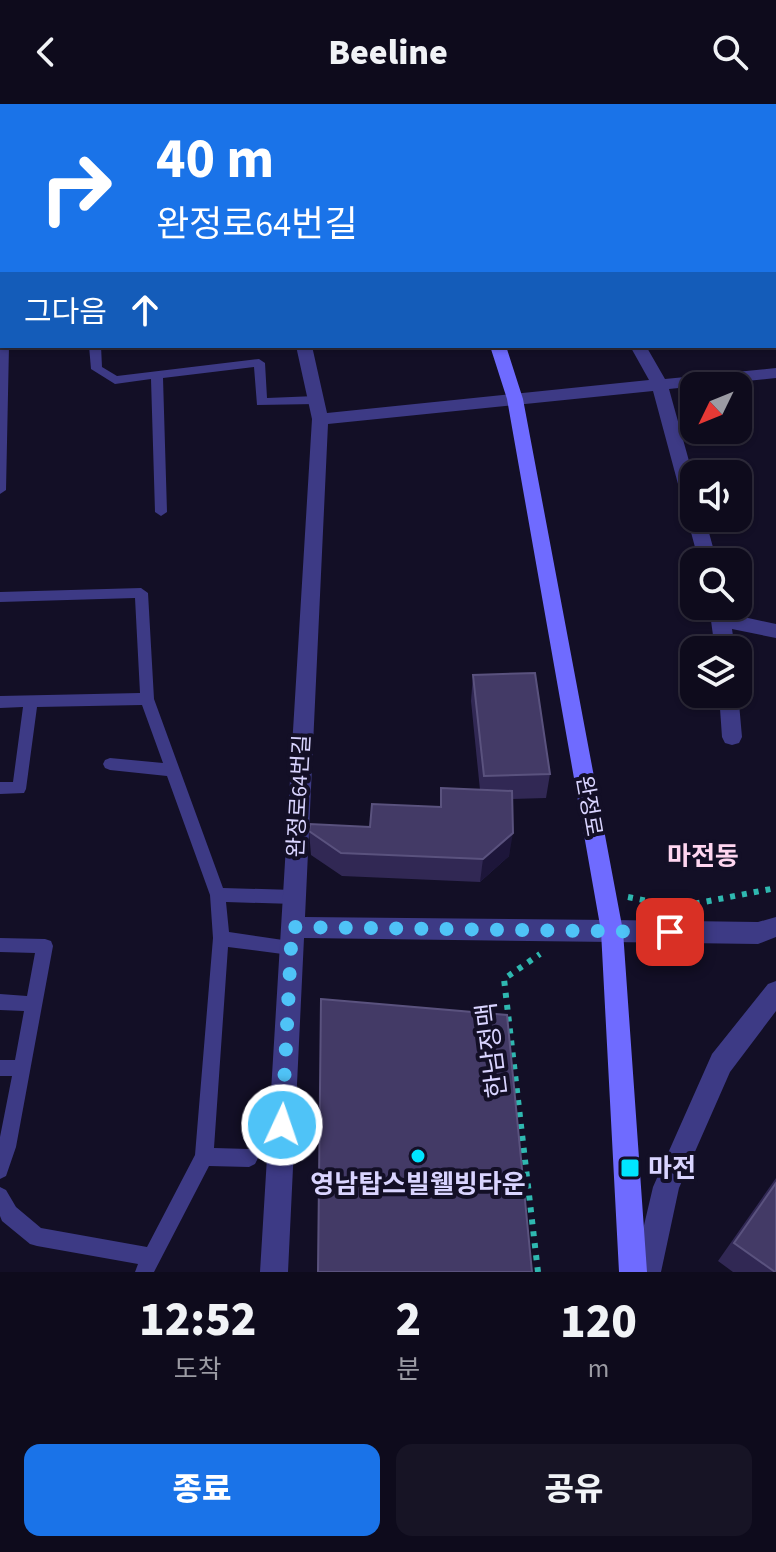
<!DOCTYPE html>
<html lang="ko">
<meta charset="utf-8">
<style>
body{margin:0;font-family:"Source Sans 3","Noto Sans KR",sans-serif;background:#171425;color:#f1f3f6;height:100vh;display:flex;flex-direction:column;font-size:30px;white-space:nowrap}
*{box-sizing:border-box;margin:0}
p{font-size:26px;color:#9b9ba3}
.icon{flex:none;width:44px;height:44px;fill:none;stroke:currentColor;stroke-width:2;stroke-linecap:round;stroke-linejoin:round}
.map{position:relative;height:1168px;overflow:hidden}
.sheet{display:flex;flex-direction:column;background:#0e0b1c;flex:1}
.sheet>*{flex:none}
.banner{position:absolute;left:0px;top:0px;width:776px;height:244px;box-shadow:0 2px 6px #0004,0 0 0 2px #2e2b3b;background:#1a73e8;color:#fff;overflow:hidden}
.needle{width:52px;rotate:227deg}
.fabs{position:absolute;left:680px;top:268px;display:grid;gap:16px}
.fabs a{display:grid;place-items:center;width:72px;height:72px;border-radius:16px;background:#0e0b1c;box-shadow:0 2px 6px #0004,0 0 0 2px #2e2b3b;font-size:40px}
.pin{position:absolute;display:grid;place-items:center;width:68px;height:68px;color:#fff;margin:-34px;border-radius:16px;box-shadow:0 4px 12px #0006}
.me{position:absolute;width:88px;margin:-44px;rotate:3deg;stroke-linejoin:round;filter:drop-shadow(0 0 6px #0008)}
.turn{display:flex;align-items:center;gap:28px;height:168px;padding:0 24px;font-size:36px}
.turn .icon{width:104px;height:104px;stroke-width:2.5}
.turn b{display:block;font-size:56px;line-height:68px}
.then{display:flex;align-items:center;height:76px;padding:0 24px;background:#0003;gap:16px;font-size:30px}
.eta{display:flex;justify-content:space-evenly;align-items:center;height:136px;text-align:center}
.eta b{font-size:48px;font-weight:800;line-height:56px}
.button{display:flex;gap:16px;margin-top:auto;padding:16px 24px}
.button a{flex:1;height:92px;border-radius:16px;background:#1a73e8;color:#fff;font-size:32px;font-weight:800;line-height:92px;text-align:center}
.button a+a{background:#171425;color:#f1f3f6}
header{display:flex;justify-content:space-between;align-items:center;height:104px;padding:0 24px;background:#0e0b1c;font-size:36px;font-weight:800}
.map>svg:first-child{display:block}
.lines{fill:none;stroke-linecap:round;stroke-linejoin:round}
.path{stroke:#2fb8b0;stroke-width:6;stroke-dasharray:5 7;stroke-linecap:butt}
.service{fill:#3d3a85;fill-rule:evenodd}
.minor{fill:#3d3a85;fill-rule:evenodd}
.tertiary{fill:#3d3a85;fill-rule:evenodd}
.secondary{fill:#6f6bff;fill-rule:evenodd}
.wall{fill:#312854}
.shaded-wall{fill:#1d163a}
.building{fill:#433a66;stroke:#5a527e;stroke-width:2}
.route{stroke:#4fc3f7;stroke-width:14;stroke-dasharray:0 25.2}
.poi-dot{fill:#00e5ff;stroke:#130f26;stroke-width:3}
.labels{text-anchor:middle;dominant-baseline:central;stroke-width:8;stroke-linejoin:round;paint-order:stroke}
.street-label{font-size:22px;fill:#d9d4ff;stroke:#130f26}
.quarter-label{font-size:26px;font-weight:bold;fill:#ffd6f0;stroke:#130f26}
.near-street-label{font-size:26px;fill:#d9d4ff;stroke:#130f26}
.near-poi-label{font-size:26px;font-weight:bold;fill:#d9d4ff;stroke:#130f26;text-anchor:start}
</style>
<header><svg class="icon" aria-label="back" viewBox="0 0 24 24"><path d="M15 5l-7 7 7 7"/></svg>Beeline<svg class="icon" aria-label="search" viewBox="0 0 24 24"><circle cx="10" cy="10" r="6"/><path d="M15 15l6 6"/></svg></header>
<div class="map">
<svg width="776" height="1168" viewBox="0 0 776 1168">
<rect width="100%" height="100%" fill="#130f26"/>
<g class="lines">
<path class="path" d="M628,793L673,802
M683,802L776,784
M538,1168L504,875L540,850"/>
<path class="service" d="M774,184H776V191H774Z
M0,239H2V242H9L6,386L0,390Z
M89,242H101L102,263L117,272L259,255L265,259L267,294L316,292L322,296L316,300L257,301L254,263L163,274L167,408L161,412L155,408L151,275L115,280L91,265Z
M141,484L148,489L154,595L223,784L294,786L300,788L302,793L300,798L294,800L226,798L229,828L290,837L296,839L298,844L296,849L290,851L228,843L214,1044L249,1045L255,1048L258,1054L255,1060L249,1063L209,1062L154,1168H135L138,1160L37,1142L30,1140L2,1117L0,1112V1083L6,1086L16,1103L41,1124L147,1143L195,1051L213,834L210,791L167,672L110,666L105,664L103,660L105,656L110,654L163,659L142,601L37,603L26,685L24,689L0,690V678H13L23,603L0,604V592L140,589L135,494L0,498V488Z
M0,834L45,835L51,837L53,842L16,1043L6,1072L0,1075V1033L12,972H0V956H15L24,907L0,906V890L27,892L35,849L0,848Z"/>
<path class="minor" d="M233,0H245L246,2H234Z
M491,0H504L505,2H492Z
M0,17H2V25H0Z
M774,45H776L774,54Z
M774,87H776V97H774Z
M0,119H2V127H0Z
M296,242H312L327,309L649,276L630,242H646L665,275L776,264V274L669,285L694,375V414H705L717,458H699L653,287L328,320L305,813L612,816L620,820L623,827L620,834L612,838L304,834L288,1168H260L312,315Z
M709,502H729L730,510L776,520V534L732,525L735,546H715Z
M738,588L742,633L739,639L732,641L725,639L722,633L719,590Z"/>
<path class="tertiary" d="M776,813V833L758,840L612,838L604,834L601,827L604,820L612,816L758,818Z
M776,877V907L730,968L679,1084L661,1168H633L653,1083L712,950L768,880Z"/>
<path class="secondary" d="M372,0H384L385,2H373Z
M490,242H506L523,295L623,827L647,1168H619L601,827L507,295Z"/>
</g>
<path class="wall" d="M473,571L550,670L546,694L512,695L509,752L480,778L342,772L311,751L309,727L370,723L440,703L441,684L480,686L471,597Z
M776,1074V1168H733L718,1157Z"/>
<path class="shaded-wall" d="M513,729L509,752L480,778L483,755Z"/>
<path class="building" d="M535,569L550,670L484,672L473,571Z
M441,684L512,687L513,729L483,755L341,749L309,727L310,720L370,723L372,700L441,703Z
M321,895L507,911L532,1168H318Z
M776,1079V1168H775L734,1139Z"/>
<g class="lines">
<path class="route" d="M282,1021L292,823L670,828"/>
</g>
<g class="poi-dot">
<circle cx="418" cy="1052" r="8"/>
<rect x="620" y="1054" width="20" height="20" rx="4"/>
</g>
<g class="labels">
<g class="street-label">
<text transform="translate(299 692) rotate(-87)">완정로64번길</text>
<text transform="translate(589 702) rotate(80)">완정로</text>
</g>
<g class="quarter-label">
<text x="703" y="752">마전동</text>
</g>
<g class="near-street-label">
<text transform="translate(492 946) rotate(-97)">한남정맥</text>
</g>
<g class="near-poi-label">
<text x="648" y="1064">마전</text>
<text x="418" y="1080" text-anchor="middle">영남탑스빌웰빙타운</text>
</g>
</g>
</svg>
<div class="fabs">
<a><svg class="needle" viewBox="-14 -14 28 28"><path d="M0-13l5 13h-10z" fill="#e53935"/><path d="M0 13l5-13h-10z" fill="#9b9ba3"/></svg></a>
<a><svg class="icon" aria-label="sound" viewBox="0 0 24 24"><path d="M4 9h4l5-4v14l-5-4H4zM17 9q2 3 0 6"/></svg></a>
<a><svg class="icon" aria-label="search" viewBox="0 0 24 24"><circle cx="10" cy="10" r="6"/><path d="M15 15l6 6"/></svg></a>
<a><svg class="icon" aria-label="layers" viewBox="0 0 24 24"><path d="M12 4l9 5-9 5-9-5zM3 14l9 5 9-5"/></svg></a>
</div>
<div class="pin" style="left:670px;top:828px;background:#d93025"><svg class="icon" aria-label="arrive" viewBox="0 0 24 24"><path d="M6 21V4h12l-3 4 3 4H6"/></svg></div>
<svg class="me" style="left:282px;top:1021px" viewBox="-20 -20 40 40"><circle r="17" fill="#4fc3f7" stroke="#fff" stroke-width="3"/><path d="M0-11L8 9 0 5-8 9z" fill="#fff"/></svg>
<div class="banner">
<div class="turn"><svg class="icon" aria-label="right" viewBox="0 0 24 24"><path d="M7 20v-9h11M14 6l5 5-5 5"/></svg><div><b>40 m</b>완정로64번길</div></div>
<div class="then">그다음<svg class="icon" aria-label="ahead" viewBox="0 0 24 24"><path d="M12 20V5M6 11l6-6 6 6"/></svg></div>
</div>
</div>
<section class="sheet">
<div class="eta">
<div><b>12:52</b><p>도착</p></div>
<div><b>2</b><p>분</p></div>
<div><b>120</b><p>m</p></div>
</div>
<div class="button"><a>종료</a><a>공유</a></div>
</section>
